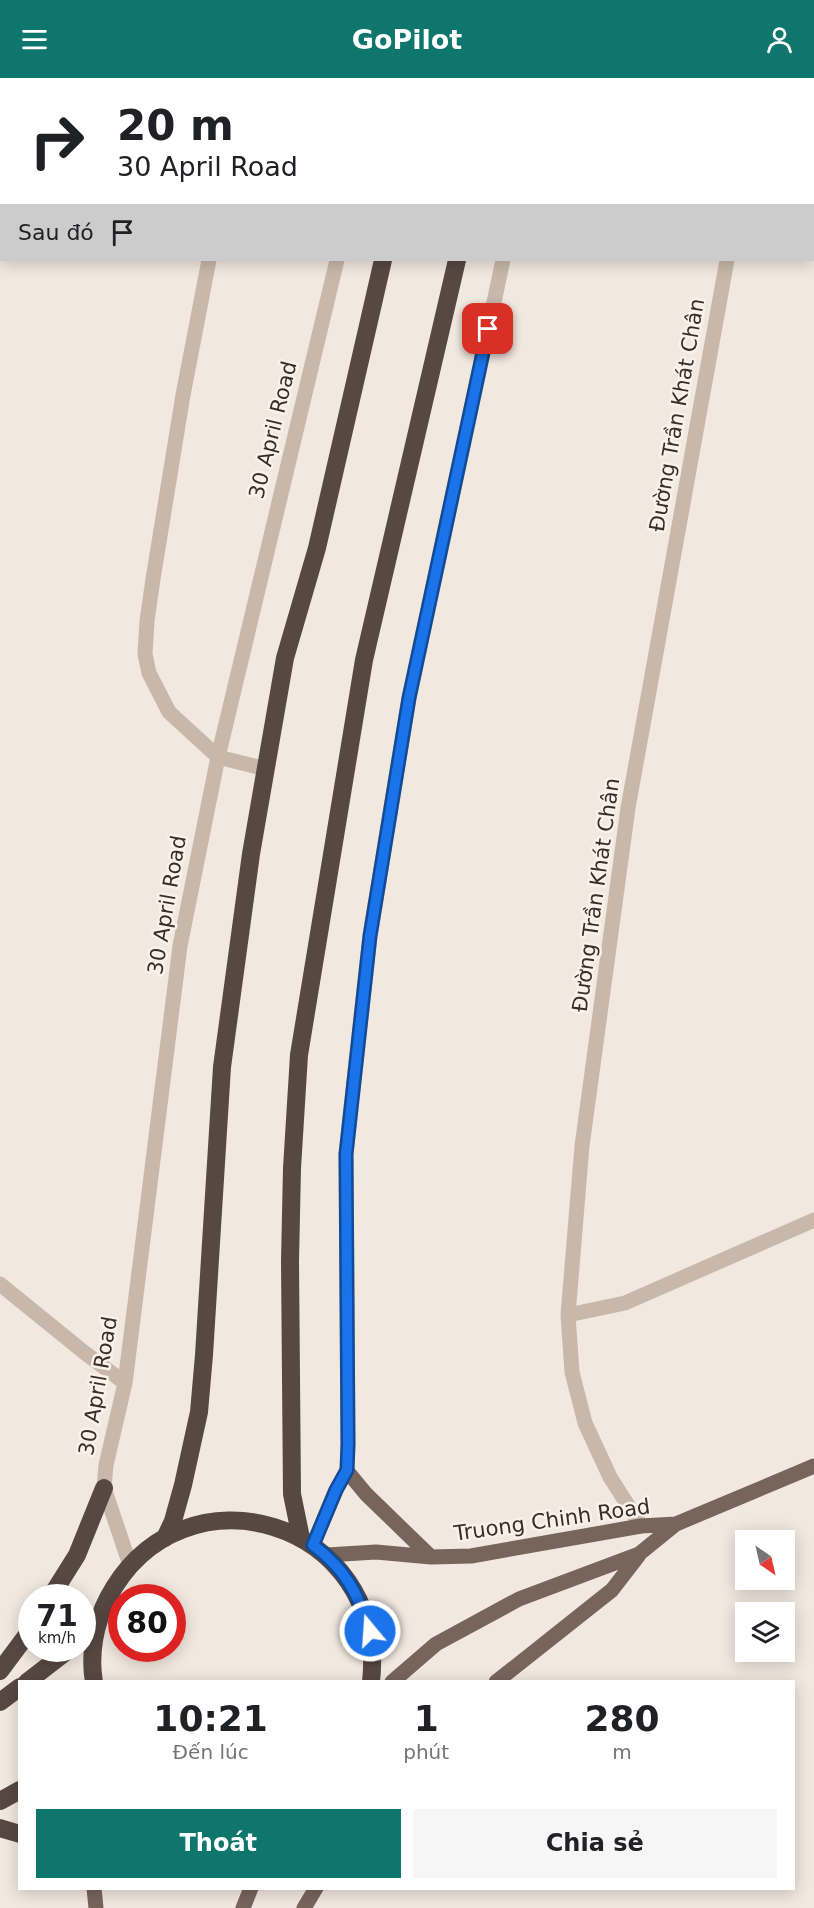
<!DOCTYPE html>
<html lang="vi">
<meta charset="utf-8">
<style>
body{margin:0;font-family:"DejaVu Sans",sans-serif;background:#f6f6f6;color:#202124;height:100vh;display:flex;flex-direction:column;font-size:22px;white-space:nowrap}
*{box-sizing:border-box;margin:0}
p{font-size:20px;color:#757577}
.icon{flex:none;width:33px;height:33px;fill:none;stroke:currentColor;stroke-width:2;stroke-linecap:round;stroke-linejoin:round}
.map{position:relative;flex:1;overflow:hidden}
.side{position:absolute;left:18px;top:1602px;width:777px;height:210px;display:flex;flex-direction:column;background:#fff;border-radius:0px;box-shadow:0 3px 15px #0003}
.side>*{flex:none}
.hud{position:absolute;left:0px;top:0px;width:814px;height:183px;box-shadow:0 3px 15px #0003;background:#fff;color:#202124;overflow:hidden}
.needle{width:39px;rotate:146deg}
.controls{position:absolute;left:735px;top:1452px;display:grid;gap:12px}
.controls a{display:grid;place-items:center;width:60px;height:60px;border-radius:0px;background:#fff;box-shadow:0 3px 15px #0003;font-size:30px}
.speed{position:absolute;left:18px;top:1506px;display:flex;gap:12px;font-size:30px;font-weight:700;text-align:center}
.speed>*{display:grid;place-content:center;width:78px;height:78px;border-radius:50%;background:#fff;box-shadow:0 3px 15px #0003;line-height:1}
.speed small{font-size:15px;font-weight:400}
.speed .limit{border:9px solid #d22;background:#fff;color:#111}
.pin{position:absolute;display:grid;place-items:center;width:51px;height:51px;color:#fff;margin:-26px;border-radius:12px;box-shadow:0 3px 9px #0006}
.me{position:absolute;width:66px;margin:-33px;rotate:342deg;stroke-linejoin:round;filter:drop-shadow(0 0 4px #0008)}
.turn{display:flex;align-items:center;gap:21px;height:126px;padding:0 18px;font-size:27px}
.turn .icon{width:78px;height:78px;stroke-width:2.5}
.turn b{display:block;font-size:42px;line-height:51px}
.then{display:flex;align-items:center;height:57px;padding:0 18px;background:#0003;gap:12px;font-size:22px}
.eta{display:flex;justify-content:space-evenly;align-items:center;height:102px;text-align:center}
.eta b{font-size:36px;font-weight:700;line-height:42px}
.cta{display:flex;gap:12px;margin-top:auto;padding:12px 18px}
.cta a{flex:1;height:69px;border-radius:0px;background:#0f766e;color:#fff;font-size:24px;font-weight:700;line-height:69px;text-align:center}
.cta a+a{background:#f6f6f6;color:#202124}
header{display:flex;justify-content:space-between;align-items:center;height:78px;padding:0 18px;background:#0f766e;color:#fff;font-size:27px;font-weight:700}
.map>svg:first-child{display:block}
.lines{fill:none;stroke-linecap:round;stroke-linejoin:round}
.minor{stroke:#c8b8ab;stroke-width:15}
.major{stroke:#77655c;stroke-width:15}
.highway{stroke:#574842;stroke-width:18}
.route-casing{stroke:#114b97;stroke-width:15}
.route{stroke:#1a73e8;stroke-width:10}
.labels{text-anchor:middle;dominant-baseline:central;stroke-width:5;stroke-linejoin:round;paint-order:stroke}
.street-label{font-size:21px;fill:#372e2a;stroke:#f9f2eb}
</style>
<header><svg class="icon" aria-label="menu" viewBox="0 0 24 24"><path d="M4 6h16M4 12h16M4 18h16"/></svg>GoPilot<svg class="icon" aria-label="person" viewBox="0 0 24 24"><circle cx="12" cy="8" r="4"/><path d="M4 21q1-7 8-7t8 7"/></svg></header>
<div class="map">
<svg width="814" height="1830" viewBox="0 0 814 1830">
<rect width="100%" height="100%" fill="#f1e8df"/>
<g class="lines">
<path class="minor" d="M50,2V0
M250,2L251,0
M380,2L381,0
M547,2L548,0
M756,2L758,0
M0,26L2,27
M209,182L183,317L153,501L147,543L145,576L149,595L169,634L218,679L266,691
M0,1206L85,1275L125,1305
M568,1237L625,1225L814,1142
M641,1448L610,1399L585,1345L572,1294L568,1237L582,1068L628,730L727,182
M313,1467L336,1412L347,1393L348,1366L346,1076L370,858L409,620L503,182
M130,1487L104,1410L106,1387L125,1305L180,868L218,679L337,182"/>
<path class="major" d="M347,1393L366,1416L431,1479
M327,1477L376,1474L431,1479L471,1478L641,1448L676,1446
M392,1604L436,1566L519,1521L639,1476L676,1446L814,1388
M496,1604L612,1512L639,1477
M94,1810L96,1830
M243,1830L251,1810
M304,1830L316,1810"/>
<path class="highway" d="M424,2L425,0
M499,2L500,0
M165,1460L173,1443L183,1407L199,1334L204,1277L222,989L251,776L285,580L317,470L383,182
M301,1460L292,1416L290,1183L292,1090L299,977L364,582L457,182
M50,1520L77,1477L104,1410
M0,1593L32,1550
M27,1604L71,1570
M94,1604C89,1576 95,1545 108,1520C182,1380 389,1443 371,1604
M0,1624L20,1609
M0,1723L20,1712
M0,1750L20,1756"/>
</g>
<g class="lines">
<defs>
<path id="route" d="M370,1553C358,1515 345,1491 313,1467L336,1412L347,1392L348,1366L346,1076L370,858L409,620L488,251"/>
</defs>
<use href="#route" class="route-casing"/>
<use href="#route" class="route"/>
</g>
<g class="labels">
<g class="street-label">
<text transform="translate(677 337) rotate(-80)">Đường Trần Khát Chân</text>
<text transform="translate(273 352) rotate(-76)">30 April Road</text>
<text transform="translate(596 817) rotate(-82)">Đường Trần Khát Chân</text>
<text transform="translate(167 827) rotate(-80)">30 April Road</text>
<text transform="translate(98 1308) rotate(-80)">30 April Road</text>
<text transform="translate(552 1442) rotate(-8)">Truong Chinh Road</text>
</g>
</g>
</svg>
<div class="controls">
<a><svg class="needle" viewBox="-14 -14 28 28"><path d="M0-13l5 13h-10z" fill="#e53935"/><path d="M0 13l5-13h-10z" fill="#757577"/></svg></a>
<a><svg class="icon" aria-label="layers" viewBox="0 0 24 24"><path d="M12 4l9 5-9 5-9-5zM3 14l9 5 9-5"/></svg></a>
</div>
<div class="speed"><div>71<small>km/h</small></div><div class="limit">80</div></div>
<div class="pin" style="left:488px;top:251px;background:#d93025"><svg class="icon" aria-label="arrive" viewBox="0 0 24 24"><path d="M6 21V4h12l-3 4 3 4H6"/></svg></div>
<svg class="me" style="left:370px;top:1553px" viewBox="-20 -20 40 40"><circle r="17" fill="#1a73e8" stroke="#fff" stroke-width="3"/><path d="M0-11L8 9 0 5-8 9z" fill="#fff"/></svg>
<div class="hud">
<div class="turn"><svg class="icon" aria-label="right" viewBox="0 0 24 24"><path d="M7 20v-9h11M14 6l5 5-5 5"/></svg><div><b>20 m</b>30 April Road</div></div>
<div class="then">Sau đó<svg class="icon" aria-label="arrive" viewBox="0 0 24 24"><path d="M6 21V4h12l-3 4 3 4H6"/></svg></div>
</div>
<section class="side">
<div class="eta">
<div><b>10:21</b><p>Đến lúc</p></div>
<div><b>1</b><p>phút</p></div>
<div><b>280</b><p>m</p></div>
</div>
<div class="cta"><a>Thoát</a><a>Chia sẻ</a></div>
</section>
</div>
